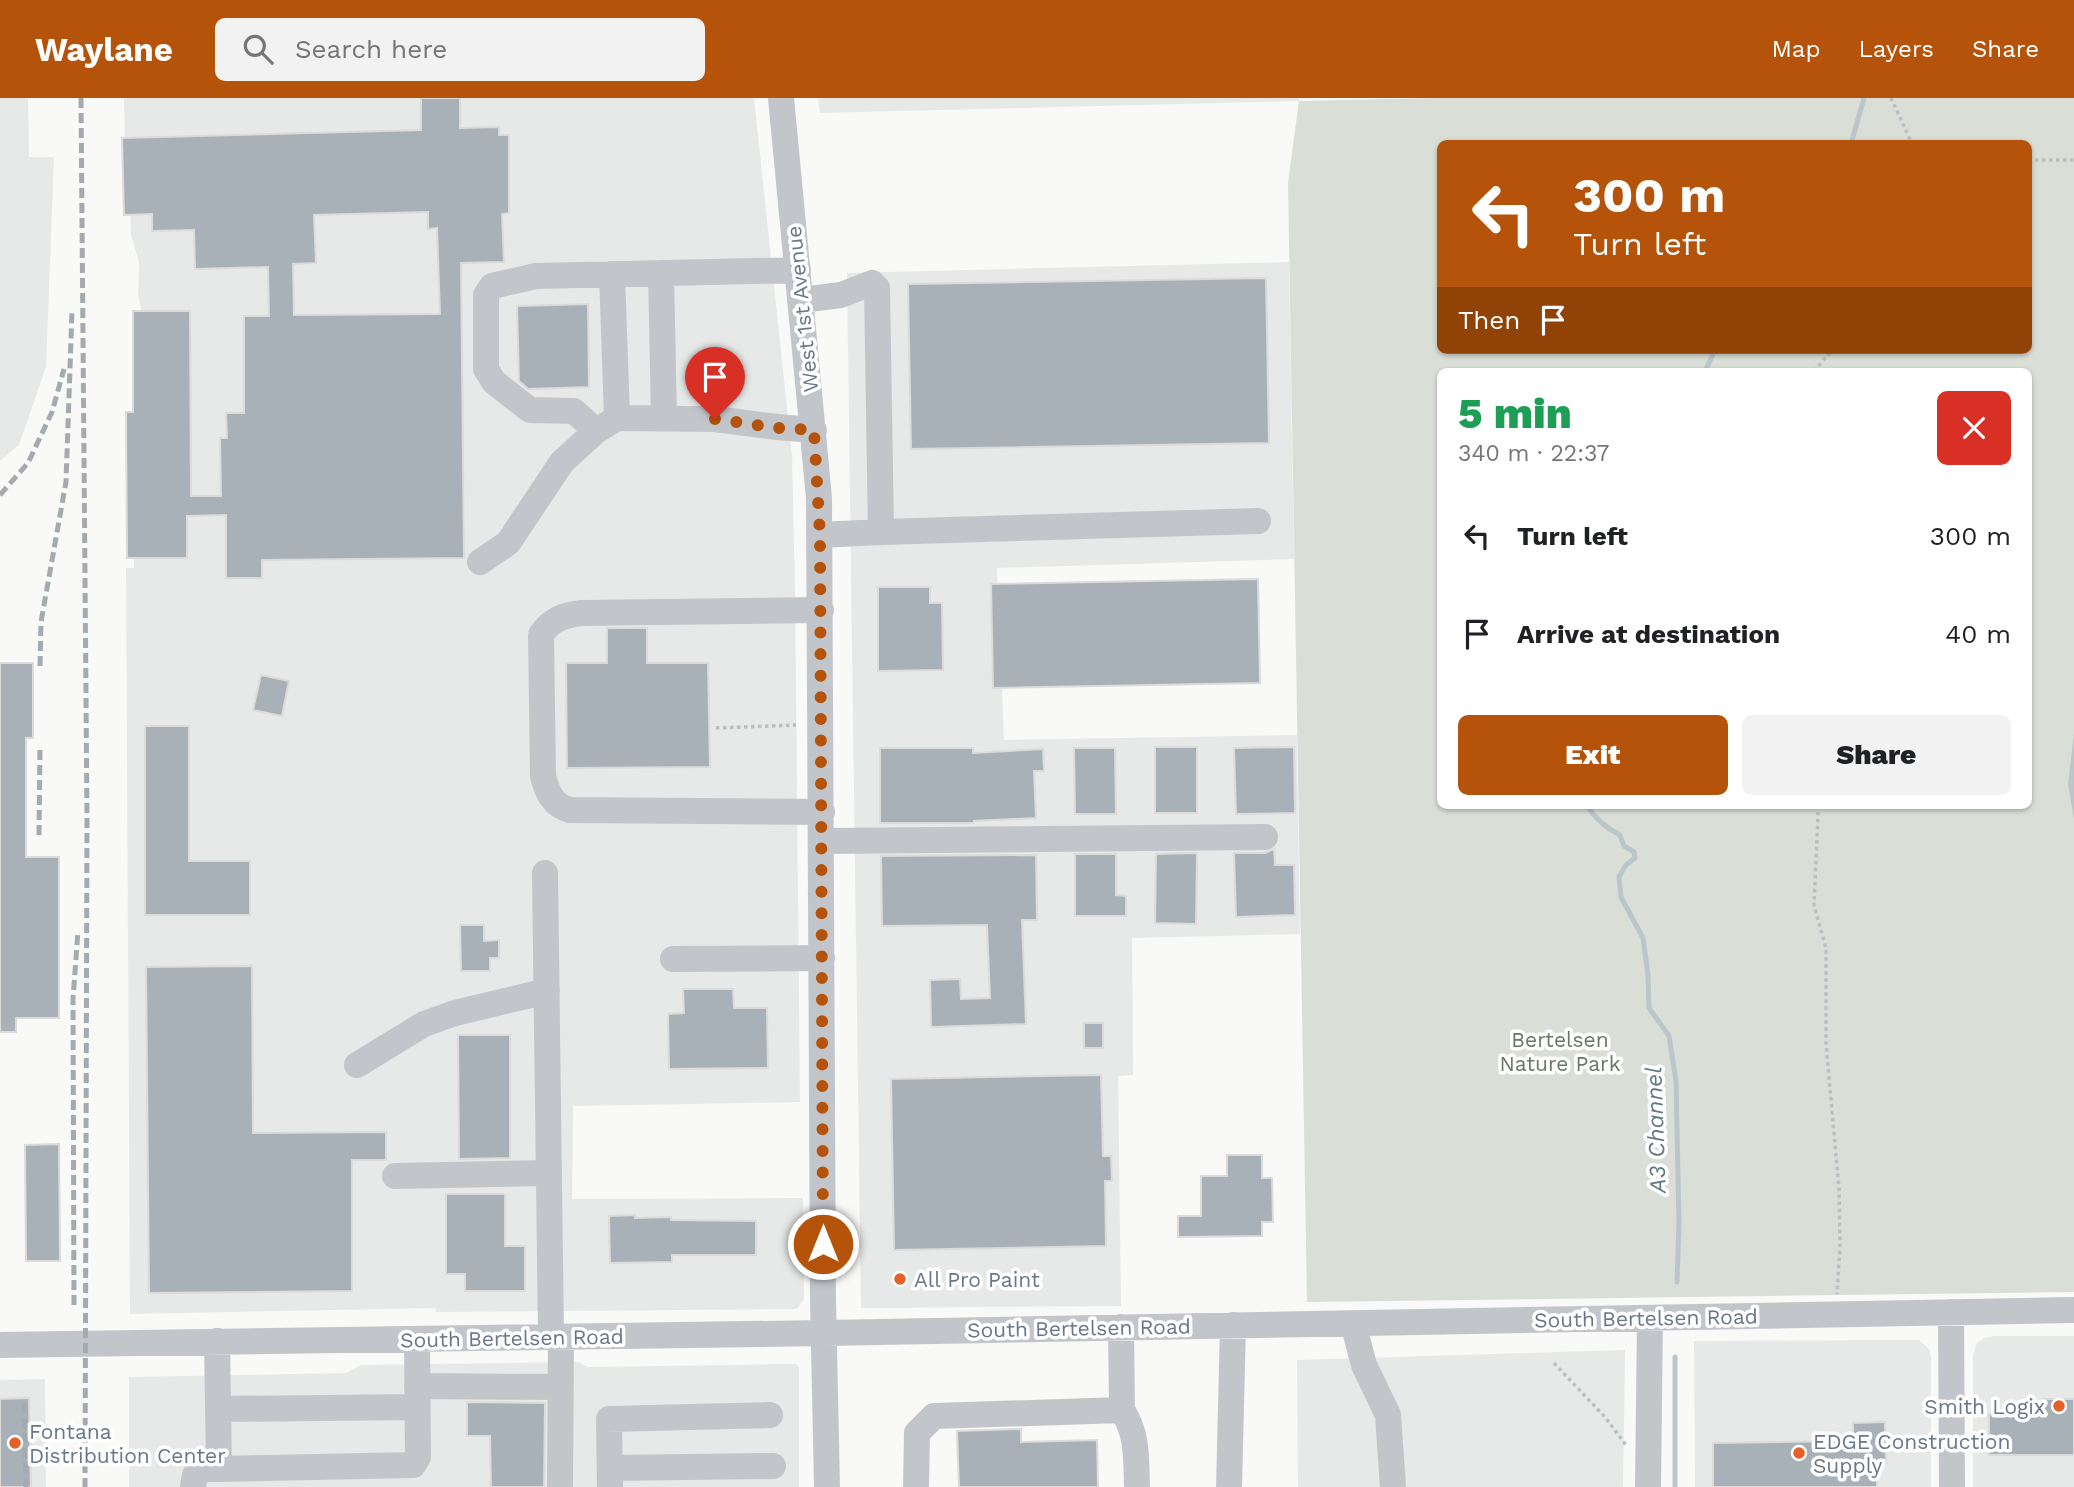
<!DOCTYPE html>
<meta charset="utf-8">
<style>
body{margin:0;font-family:"Work Sans",sans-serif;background:#f2f2f2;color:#202124;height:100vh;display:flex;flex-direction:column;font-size:26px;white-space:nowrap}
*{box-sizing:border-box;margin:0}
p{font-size:23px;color:#757577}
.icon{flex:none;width:38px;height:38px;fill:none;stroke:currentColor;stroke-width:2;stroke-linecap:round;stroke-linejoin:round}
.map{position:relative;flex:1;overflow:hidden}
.sheet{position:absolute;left:1437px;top:270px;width:595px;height:441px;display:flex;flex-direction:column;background:#fff;border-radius:10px;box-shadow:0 2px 5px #0004}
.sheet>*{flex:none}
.hud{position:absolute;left:1437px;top:42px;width:595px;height:214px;border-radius:10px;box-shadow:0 2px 5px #0004;background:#b45309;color:#fff;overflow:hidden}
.pin{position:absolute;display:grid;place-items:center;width:60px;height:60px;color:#fff;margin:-72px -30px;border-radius:50% 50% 50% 0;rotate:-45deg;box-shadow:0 0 7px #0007}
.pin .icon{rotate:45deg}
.me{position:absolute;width:77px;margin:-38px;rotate:0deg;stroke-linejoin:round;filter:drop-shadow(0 0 5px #0008)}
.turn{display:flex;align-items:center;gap:24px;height:147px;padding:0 21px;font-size:32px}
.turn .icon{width:91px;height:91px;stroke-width:2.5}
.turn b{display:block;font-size:49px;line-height:60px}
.then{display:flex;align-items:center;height:66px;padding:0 21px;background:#0003;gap:14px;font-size:26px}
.round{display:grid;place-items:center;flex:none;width:74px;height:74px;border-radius:10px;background:#f2f2f2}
.headline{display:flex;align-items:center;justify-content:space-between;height:119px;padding:0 21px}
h1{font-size:42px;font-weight:800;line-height:52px;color:#1e9e55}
.cta{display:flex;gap:14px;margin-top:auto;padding:14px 21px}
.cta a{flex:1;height:80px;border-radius:10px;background:#b45309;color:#fff;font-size:28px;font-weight:800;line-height:80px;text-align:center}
.cta a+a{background:#f2f2f2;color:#202124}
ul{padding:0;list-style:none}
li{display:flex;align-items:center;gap:21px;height:98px;padding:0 21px}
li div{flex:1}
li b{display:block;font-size:26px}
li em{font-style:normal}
header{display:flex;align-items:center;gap:42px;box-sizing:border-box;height:98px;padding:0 35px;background:#b45309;color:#fff}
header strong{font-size:33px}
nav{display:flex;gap:38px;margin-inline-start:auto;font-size:24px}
.search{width:490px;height:63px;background:#f2f2f2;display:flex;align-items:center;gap:18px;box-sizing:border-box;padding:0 24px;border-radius:10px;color:#757577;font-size:26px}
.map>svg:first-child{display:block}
.built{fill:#e7e8e8}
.green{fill:#d9ded6;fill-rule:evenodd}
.water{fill:#bbc6cb}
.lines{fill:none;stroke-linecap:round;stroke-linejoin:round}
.stream{stroke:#bbc6cb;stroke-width:5}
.building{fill:#a9b1b8;stroke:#dbdbd9;stroke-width:2;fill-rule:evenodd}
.path{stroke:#bcbfc2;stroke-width:3.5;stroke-dasharray:3.5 3.5;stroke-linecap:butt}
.minor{stroke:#c2c6cb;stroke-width:26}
.rail{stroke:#a3aab0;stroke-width:5;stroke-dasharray:10 5;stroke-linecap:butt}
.route{stroke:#b45309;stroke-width:12;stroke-dasharray:0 21.6}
.poi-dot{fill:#e6602a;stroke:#fff;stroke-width:2.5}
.labels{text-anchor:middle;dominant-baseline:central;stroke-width:7;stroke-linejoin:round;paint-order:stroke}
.street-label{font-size:21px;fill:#687888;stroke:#fff}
.park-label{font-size:21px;fill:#667a63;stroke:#fff}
.poi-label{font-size:21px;fill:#687888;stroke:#fff;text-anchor:start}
.water-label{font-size:23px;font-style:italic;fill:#647983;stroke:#fff}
</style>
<header>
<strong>Waylane</strong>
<div class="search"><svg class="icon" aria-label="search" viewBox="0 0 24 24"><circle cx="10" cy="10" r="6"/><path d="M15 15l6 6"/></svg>Search here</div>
<nav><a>Map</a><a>Layers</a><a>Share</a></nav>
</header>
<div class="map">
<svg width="2074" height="1389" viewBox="0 0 2074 1389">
<rect width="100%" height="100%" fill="#f9f9f7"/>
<path class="built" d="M0,0H28L29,59H54L46,269L19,347L0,363Z
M124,0H754L792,357L795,492L800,1004L573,1008L572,1101L803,1100L804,1201L797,1211L436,1214L435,1210L130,1216L126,470H134L133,321L143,219L138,197L139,164L131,137L128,47L125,46Z
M818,0H1299V3L820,15Z
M1289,164L1294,461L997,470L1004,642L1297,637L1300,836L1132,840L1133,977L1118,978L1121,1208L861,1210L847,175Z
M1994,1238H2074V1389H1973V1257L1977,1245L1984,1240Z
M1919,1242L1929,1251L1931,1258V1389H1695L1694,1243Z
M1625,1252L1623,1389H1298L1297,1262Z
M578,1264L588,1269L796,1266L799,1269V1389H129V1279L346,1275L361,1267Z
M45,1281L46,1389H0V1282Z"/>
<path class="green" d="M1439,0H2074V1194L1307,1204L1288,85L1299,3ZM1440,46H2028V252H1440ZM1440,273H2028V707H1440Z"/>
<path class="water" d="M2074,636V721L2068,686Z"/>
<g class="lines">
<path class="stream" d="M1851,46L1864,0
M1705,273L1715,252
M1587,707C1595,721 1606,730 1620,737L1624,748L1634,754L1635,760L1626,767L1619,779L1621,799L1643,840L1648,877L1649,910L1669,938L1676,983L1679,1125L1677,1184
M1675,1259V1389"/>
</g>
<path class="building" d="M421,0H460V30L499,29V37H509V115L502,116L504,164L461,165L464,460L262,462V480H226V417L187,418V460H127L126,314H133V213H190L191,398H221L220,340H227L226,315H244V218H269L268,169L195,171L194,132L152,133V116L124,117L122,40L421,32ZM428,114V131L437,130L440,216L294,217L293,166L316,165L314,117Z
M1266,180L1269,345L911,351L908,186Z
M588,206L589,289L528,291L519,283L517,208Z
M1258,481L1260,585L993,590L991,486Z
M878,489H930V505H942L943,572L878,573Z
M607,530H647V565H708L710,669L567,670L566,565H607Z
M0,565H33V640H26V759H59V920H16V934H0Z
M261,577L289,583L282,618L253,612Z
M145,628H189V763H250V817H145Z
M1155,649H1197V715H1155Z
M1294,649L1295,715L1236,716L1234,650Z
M880,650H973V655L1043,651L1044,673H1034L1036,720L974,723V725H880Z
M1074,650H1115L1116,716H1075Z
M1274,751L1275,767H1294L1295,817L1236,819L1234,755H1265Z
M1197,755L1196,826L1155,825L1156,756Z
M1075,756H1116V797L1126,798V818H1075Z
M1036,757L1037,822H1022L1026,926L931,929L930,882L960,881L961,901L990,900L987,827L882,828L881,758Z
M460,827H484V843L499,842V860H490V873H461Z
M252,868L253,1035L386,1034V1062H352V1193L149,1195L146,869Z
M683,891H733L734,910H767L768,970L669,971L668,916L684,915Z
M1084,925H1103V950H1084Z
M458,937H510V1060L459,1061Z
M1101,977L1103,1058H1111L1112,1083H1105L1106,1148L894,1152L891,981Z
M59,1046L60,1163H26L25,1047Z
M1227,1057H1262V1080H1272L1273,1124H1262V1138L1178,1139V1118H1201V1078H1227Z
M446,1096H505V1148H525V1193H465V1176H446Z
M635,1117V1120L671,1119V1122L756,1123V1157H672V1164L610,1165L609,1118Z
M29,1300L31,1389H0V1301Z
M2043,1301H2074V1357H1989V1316L2043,1315Z
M467,1304L545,1305L544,1389H491L490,1338H467Z
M1885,1324L1886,1365H1880V1374H1877V1389H1713V1345L1853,1343V1325Z
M1021,1331V1344L1097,1342L1098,1389H959L957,1333Z"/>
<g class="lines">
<path class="path" d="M1891,0L1912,46
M2028,62H2074
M1814,273L1832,252
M716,630L796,627
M1817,707L1818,717L1814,807L1826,850V946L1839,1091L1840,1148L1837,1196
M1554,1265L1605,1319L1626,1347"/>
<path class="minor" d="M781,0L819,400L823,1201L827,1389
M661,175L664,320
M612,176L617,320
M801,202L841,197L872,185L877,190L881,434L820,437
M596,333L574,313L530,312L494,284L486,271V197L492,188L536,178L798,172
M881,434L1258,423
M480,464L508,445L562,364L596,333L617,320L715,321L777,329L814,332
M821,512L581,515C564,517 550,522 541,537L543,678C547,694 553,708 570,712L822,714
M822,743L1265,739
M545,775L551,1240
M673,861L822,860
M357,967L424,926L455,915L547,893
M395,1078L549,1075
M1951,1214L1952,1389
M1353,1225L1364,1267L1388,1317L1393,1389
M1121,1229L1122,1312
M0,1247L824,1235L2074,1212
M417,1288L560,1289
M218,1311L417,1309
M610,1370L773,1368
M219,1371L413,1367L418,1359L417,1241
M193,1389L195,1377L201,1371H219L217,1243
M560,1389L561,1240
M610,1389L609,1321L770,1317
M916,1389L917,1335L934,1318L1122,1312C1138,1336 1136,1360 1137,1389
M1229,1389L1233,1227
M1648,1389L1650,1220"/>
<path class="rail" d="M81,0L87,719L85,1389
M0,397L28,365L52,314L64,271
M40,568L41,524L66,384L72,213
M39,737L40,648
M74,1207L73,901L78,833
M24,1305L26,1389"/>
</g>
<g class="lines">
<path class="route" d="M715,321L777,330L814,332L820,437L823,1146"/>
</g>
<g class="poi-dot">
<circle cx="900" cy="1181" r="7"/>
<circle cx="2059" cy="1308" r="7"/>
<circle cx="15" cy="1345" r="7"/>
<circle cx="1799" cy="1355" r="7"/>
</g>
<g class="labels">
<g class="street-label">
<text transform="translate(802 211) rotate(-96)">West 1st Avenue</text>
<text transform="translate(1646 1220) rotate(-1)">South Bertelsen Road</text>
<text transform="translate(1079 1230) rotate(-1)">South Bertelsen Road</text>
<text transform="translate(512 1240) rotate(-1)">South Bertelsen Road</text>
</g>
<g class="park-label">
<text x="1560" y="941">Bertelsen<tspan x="1560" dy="24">Nature Park</tspan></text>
</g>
<g class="poi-label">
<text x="914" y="1181">All Pro Paint</text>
<text x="2045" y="1308" text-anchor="end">Smith Logix</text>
<text x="29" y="1333">Fontana<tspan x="29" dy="24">Distribution Center</tspan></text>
<text x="1813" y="1343">EDGE Construction<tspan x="1813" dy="24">Supply</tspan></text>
</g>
<g class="water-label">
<text transform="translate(1656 1032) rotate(-92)">A3 Channel</text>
</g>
</g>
</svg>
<div class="pin" style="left:715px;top:321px;background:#d93025"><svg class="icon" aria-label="arrive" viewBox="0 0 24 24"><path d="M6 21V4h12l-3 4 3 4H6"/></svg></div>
<svg class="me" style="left:823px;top:1146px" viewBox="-20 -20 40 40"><circle r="17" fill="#b45309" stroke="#fff" stroke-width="3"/><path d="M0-11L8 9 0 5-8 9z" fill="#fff"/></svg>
<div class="hud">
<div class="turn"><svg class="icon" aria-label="left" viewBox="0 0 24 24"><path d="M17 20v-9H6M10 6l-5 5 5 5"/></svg><div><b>300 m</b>Turn left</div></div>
<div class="then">Then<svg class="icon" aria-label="arrive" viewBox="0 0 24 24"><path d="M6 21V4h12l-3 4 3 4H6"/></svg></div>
</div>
<section class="sheet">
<div class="headline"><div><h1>5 min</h1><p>340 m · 22:37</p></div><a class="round" style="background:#d93025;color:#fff"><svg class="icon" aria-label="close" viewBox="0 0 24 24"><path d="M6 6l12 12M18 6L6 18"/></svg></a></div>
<ul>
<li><svg class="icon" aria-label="left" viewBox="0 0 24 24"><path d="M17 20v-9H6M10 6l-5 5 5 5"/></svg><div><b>Turn left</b></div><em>300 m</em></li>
<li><svg class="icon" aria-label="arrive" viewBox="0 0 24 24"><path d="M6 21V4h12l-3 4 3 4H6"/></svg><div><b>Arrive at destination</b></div><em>40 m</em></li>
</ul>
<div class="cta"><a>Exit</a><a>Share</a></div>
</section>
</div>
